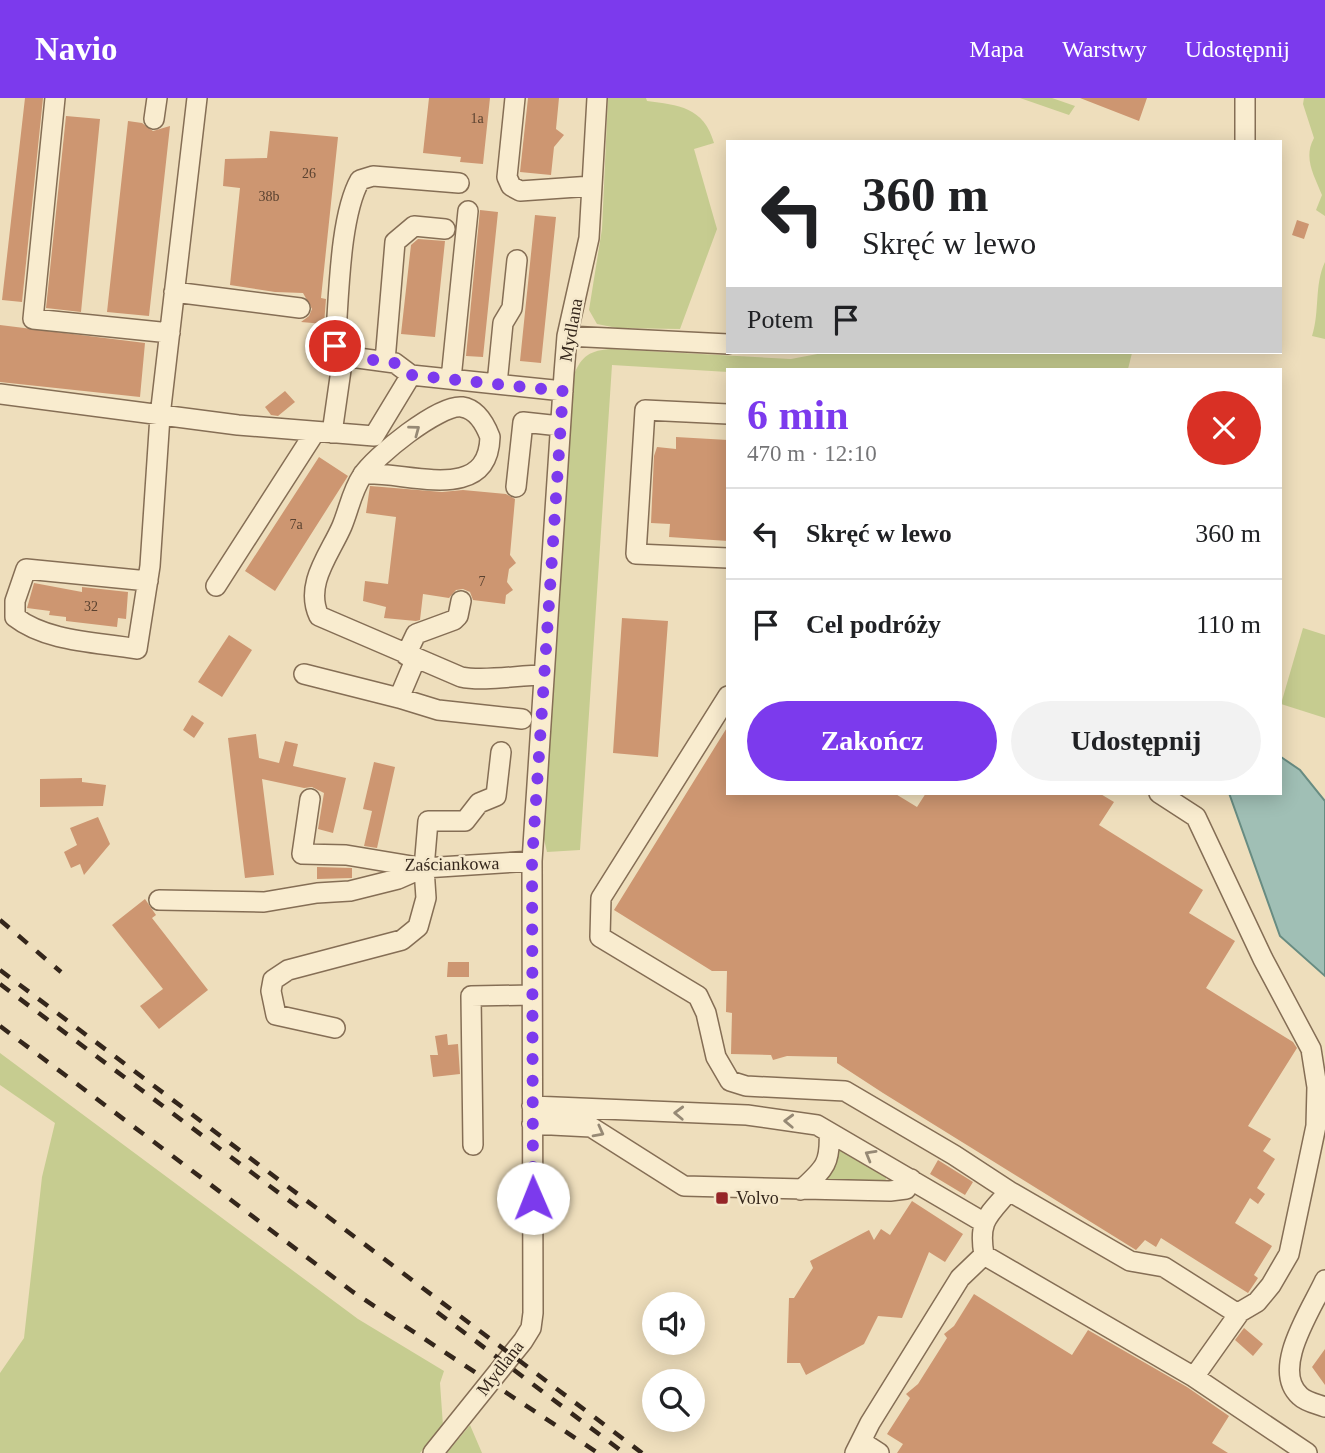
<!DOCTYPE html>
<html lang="pl">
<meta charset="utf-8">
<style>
body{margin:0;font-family:Georgia,serif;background:#f2f2f2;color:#202124;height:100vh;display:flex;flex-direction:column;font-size:26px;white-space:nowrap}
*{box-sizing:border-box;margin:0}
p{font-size:23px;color:#757577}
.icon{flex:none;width:38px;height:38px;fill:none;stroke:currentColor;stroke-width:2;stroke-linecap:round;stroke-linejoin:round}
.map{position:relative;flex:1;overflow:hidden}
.side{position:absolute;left:726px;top:270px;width:556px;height:427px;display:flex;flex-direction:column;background:#fff;border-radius:0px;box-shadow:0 4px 18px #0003}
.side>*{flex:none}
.banner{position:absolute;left:726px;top:42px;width:556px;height:214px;border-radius:0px;box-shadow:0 4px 18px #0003;background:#fff;color:#202124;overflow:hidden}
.fabs{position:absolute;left:642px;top:1194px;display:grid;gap:14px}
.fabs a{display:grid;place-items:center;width:63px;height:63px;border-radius:50%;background:#fff;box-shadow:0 4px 18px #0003;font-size:35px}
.pin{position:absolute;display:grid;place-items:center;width:60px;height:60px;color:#fff;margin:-30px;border:4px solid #fff;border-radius:50%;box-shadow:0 2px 7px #0007}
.me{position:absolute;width:77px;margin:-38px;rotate:359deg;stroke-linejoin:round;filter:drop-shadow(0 0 5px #0008)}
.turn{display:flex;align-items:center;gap:24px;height:147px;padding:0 21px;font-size:32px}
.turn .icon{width:91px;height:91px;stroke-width:2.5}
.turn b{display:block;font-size:49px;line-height:60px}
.then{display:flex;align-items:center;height:66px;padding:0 21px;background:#0003;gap:14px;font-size:26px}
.round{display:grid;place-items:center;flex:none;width:74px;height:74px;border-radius:37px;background:#f2f2f2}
.overview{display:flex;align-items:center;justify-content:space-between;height:119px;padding:0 21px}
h1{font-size:42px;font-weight:700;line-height:52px;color:#7c3aed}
.action{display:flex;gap:14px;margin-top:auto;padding:14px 21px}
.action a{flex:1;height:80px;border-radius:42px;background:#7c3aed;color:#fff;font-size:28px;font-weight:700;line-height:80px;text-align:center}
.action a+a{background:#f2f2f2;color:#202124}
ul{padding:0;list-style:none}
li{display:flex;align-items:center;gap:21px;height:91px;padding:0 21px;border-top:2px solid #e0e0e0}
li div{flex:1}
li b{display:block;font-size:26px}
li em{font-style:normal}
header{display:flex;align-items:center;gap:42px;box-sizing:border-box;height:98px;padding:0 35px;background:#7c3aed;color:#fff}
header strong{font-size:33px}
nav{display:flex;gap:38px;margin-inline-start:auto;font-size:24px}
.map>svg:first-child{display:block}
.green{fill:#c6cc90}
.water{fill:#a0bfb5;stroke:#688c82;stroke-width:2}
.building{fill:#cd9671}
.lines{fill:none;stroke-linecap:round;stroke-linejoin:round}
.minor-casing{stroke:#856e55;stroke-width:22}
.minor{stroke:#f9eccf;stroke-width:19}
.rail{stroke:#34261b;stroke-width:4.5;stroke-dasharray:12 12;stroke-linecap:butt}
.oneway{stroke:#968975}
.route{stroke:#7c3aed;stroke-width:12;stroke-dasharray:0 21.6}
.poi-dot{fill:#952527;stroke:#f5e8cb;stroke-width:2.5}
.labels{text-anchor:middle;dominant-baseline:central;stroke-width:5;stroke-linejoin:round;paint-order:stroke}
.number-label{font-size:14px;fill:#5a4230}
.street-label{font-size:18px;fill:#34261b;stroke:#f5e8cb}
.poi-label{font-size:18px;fill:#34261b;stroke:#f5e8cb;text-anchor:start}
</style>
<header>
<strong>Navio</strong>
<nav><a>Mapa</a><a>Warstwy</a><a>Udostępnij</a></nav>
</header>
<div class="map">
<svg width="1325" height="1355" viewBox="0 0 1325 1355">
<rect width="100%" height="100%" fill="#eedebc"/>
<path class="green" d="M608,0H646L647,3C678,7 704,9 714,45L694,51L717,131L680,231L617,230L597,226L589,212L602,131Z
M1020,0H1052L1075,8L1069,17Z
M1304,0H1325V118L1316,112L1322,97C1314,77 1303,60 1314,40L1303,6Z
M1325,164V241L1312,238C1320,214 1314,187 1325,164Z
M611,251L791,261L828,254L1132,255L1128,271H728V274L612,267L580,752L547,754L542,733L574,277C581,258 591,252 611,251Z
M1303,530L1325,537V620L1281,606Z
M0,955L358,1221L444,1273L440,1285L443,1328L420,1355H0V1275L24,1240L42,1079L55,1025L0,987Z
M839,1048L887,1075L885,1085L828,1083L827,1079L836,1065Z
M470,1327L482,1355H447Z"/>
<path class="water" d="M1281,659L1300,672L1325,703V878L1280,838L1229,695H1281Z"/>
<path class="building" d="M25,0H43L22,204L2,202Z
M429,0H490L483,66L460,64L461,59L423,55Z
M528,0H559L556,31L564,37L554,49L551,77L520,74Z
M1080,0H1147L1139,23Z
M66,18L100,21L81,214L46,210Z
M128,23L142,25L153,33L170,28L149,218L107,214Z
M270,33L338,39L321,200L326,201L324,226L301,224L309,218L312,211L303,195L275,194L230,187L240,90L223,88L225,61L267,60Z
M480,112L498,114L483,259L466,258Z
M535,117L556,119L541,265L520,263Z
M1297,122L1309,126L1304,141L1292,137Z
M418,141L445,143L435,239L401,236L411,147Z
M0,227L145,245L140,299L0,284Z
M285,293L295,304L278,318L271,317L265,309Z
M676,339L728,342V443L669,439L670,426L651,425L654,358L657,349L676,351Z
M319,359L348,378L275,493L245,473Z
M370,388L442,394L463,392L506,396L515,401L510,457L516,465L509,471L507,484L513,492L506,497L505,506L473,502L470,494L463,491L456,492L449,500L423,496L420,522L416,523L384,520L386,509L363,503L365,483L388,486L396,419L366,415Z
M34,485L82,494V489L128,494L126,521L118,520L117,529L66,523V519L49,517L50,513L27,510Z
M622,520L668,523L658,659L613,655Z
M229,537L252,552L222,599L198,584Z
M192,617L204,625L194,640L183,632Z
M728,628V695H894L917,709L926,695H1099L1114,704L1099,727L1203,792L1189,815L1235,843L1206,890L1293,944L1297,950L1248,1028L1271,1041L1263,1053L1275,1061L1257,1090L1265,1096L1258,1106L1250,1100L1235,1125L1272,1148L1254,1177L1258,1180L1248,1195L1161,1140L1156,1149L1145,1142L1136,1152L883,995L837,965V959L787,958L773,962L771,957L731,956L732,915L726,914L727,873H712L614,812Z
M256,636L259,660L279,665L285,643L298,646L293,668L346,680L333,735L318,731L324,695L312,689L304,690L262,681L274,777L245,780L228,640Z
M374,664L395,669L377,750L364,748L372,713L363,711Z
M82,680V684L106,687L103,708L40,709V681Z
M98,719L110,746L84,777L80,766L71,770L64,754L77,747L70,730Z
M317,769L352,770V780L317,781Z
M145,801L156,817L152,820L208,892L159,931L140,908L163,891L112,827Z
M448,864H469V879H447Z
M447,936L448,947L458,946L460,976L433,979L430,957H438L435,938Z
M938,1062L973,1084L965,1097L930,1076Z
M912,1103L963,1136L945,1164L929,1154L902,1220L878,1218L864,1246L806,1277L800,1265H787L789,1200H794L813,1170L810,1163L869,1132L874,1142L881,1131L890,1137Z
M974,1196L1072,1257L1088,1232L1187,1289L1229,1318L1212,1345L1228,1355H897L903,1346L887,1336L910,1300L906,1296L918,1286L947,1240L944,1236L954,1228Z
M1244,1230L1263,1246L1253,1258L1235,1242Z
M1325,1251V1287L1312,1269Z"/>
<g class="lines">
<defs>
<path id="minor" d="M55,0L33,221L170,235
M515,0L507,79L511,88L520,93L592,88
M154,21L157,0
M1245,44V0
M174,194L300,210
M567,238L728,246
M343,258L335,248C339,203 339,119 360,82L373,78L459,85
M385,263L395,144L414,128L445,131
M451,281L468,113
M497,286L503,225L512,210L517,162
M0,296L238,327L374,338L411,277L563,293
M728,316L645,312L636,456L728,460
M332,335L343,258L395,265L411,277
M363,376C407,373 488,407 490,339C485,326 476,311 462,309C439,306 374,359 362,378C352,393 349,411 342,428C330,456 304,486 319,518L461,579C484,584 518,577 544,577
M516,389L523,324L560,328
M148,483L26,471L15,503V519C47,544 98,544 137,551L150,468L160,318L197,0
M216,488L315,334
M406,557L416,536L454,522L458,518L461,503
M304,576L399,600L416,560
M728,598L601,800L600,839L698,898L706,915L716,959L730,983L746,988L845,993L954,1057L1009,1093C988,1118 978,1122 984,1157
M399,600L438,612L522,621
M1159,695L1196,719L1263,861L1311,951L1317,989L1316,1028L1289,1156L1271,1187L1257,1204L1240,1214L1194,1279
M310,701L302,756L346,757L424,770L532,763
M159,802L264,804L317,795L350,793L398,781L423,770
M335,930L276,917L271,893L273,882L288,872L402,842L418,829L426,800L424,770L428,723H465L479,705L496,698L501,654
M532,1008L747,1017L817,1027L983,1124
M532,1026L591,1029L684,1088L890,1093L906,1091L911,1081
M473,1047L471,898L532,897
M801,1092C824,1071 831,1066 829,1034
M1009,1093L1130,1163L1164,1169L1238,1216
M984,1157L1194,1279L1307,1355
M1325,1182C1312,1211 1270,1271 1300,1298C1306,1304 1317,1306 1325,1309
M862,1344L879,1355
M433,1355L523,1243L531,1230L533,1215L532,763L564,276L567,238L589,140L597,0
M855,1355L870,1325L960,1180L984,1157"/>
</defs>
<use href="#minor" class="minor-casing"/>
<use href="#minor" class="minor"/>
<path class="rail" d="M0,822L61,874
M0,872L642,1355
M0,886L303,1113
M0,928L353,1194L598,1355
M437,1214L624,1355"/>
</g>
<defs><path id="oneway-chevron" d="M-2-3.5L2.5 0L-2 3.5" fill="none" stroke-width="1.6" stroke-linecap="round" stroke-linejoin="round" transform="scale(1.75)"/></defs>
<g class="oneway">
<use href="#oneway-chevron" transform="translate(415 332) rotate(-37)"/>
<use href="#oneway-chevron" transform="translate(679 1015) rotate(-178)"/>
<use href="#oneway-chevron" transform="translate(789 1023) rotate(-178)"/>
<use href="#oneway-chevron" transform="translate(599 1034) rotate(28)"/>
<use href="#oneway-chevron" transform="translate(870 1057) rotate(-150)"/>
</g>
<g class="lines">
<path class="route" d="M335,248L343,258L395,265L411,277L563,293L532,763L533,1100"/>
</g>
<rect class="poi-dot" x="715" y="1093" width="14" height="14" rx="3.5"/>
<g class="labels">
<g class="number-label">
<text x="477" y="20">1a</text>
<text x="309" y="75">26</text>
<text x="269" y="98">38b</text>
<text x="296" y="426">7a</text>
<text x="482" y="483">7</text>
<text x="91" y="508">32</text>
</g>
<g class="street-label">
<text transform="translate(571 232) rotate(-80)">Mydlana</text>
<text transform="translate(452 766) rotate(-1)">Zaściankowa</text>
<text transform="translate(500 1270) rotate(-52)">Mydlana</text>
</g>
<g class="poi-label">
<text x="736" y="1100">Volvo</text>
</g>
</g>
</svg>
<div class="fabs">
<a><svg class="icon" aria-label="sound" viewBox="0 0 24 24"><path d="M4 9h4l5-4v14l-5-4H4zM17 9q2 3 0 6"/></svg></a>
<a><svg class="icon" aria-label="search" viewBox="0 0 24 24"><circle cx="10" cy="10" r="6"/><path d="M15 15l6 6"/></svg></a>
</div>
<div class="pin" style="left:335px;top:248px;background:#d93025"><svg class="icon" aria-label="arrive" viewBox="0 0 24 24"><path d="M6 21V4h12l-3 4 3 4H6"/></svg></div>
<svg class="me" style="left:533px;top:1100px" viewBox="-20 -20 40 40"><circle r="19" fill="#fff"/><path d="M0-13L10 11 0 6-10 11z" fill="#7c3aed"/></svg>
<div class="banner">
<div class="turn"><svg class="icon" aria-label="left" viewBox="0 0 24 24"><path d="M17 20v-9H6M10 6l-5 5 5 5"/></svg><div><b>360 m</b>Skręć w lewo</div></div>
<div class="then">Potem<svg class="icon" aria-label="arrive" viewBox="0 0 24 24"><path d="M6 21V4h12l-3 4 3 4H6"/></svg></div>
</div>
<section class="side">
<div class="overview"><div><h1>6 min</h1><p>470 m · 12:10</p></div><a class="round" style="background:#d93025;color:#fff"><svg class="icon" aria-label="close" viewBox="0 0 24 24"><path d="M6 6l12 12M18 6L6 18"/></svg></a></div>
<ul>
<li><svg class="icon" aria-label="left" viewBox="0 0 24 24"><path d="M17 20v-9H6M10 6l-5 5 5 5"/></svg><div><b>Skręć w lewo</b></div><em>360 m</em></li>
<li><svg class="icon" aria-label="arrive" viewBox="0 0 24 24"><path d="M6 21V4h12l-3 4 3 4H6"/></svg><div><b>Cel podróży</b></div><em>110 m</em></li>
</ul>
<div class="action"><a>Zakończ</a><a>Udostępnij</a></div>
</section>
</div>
